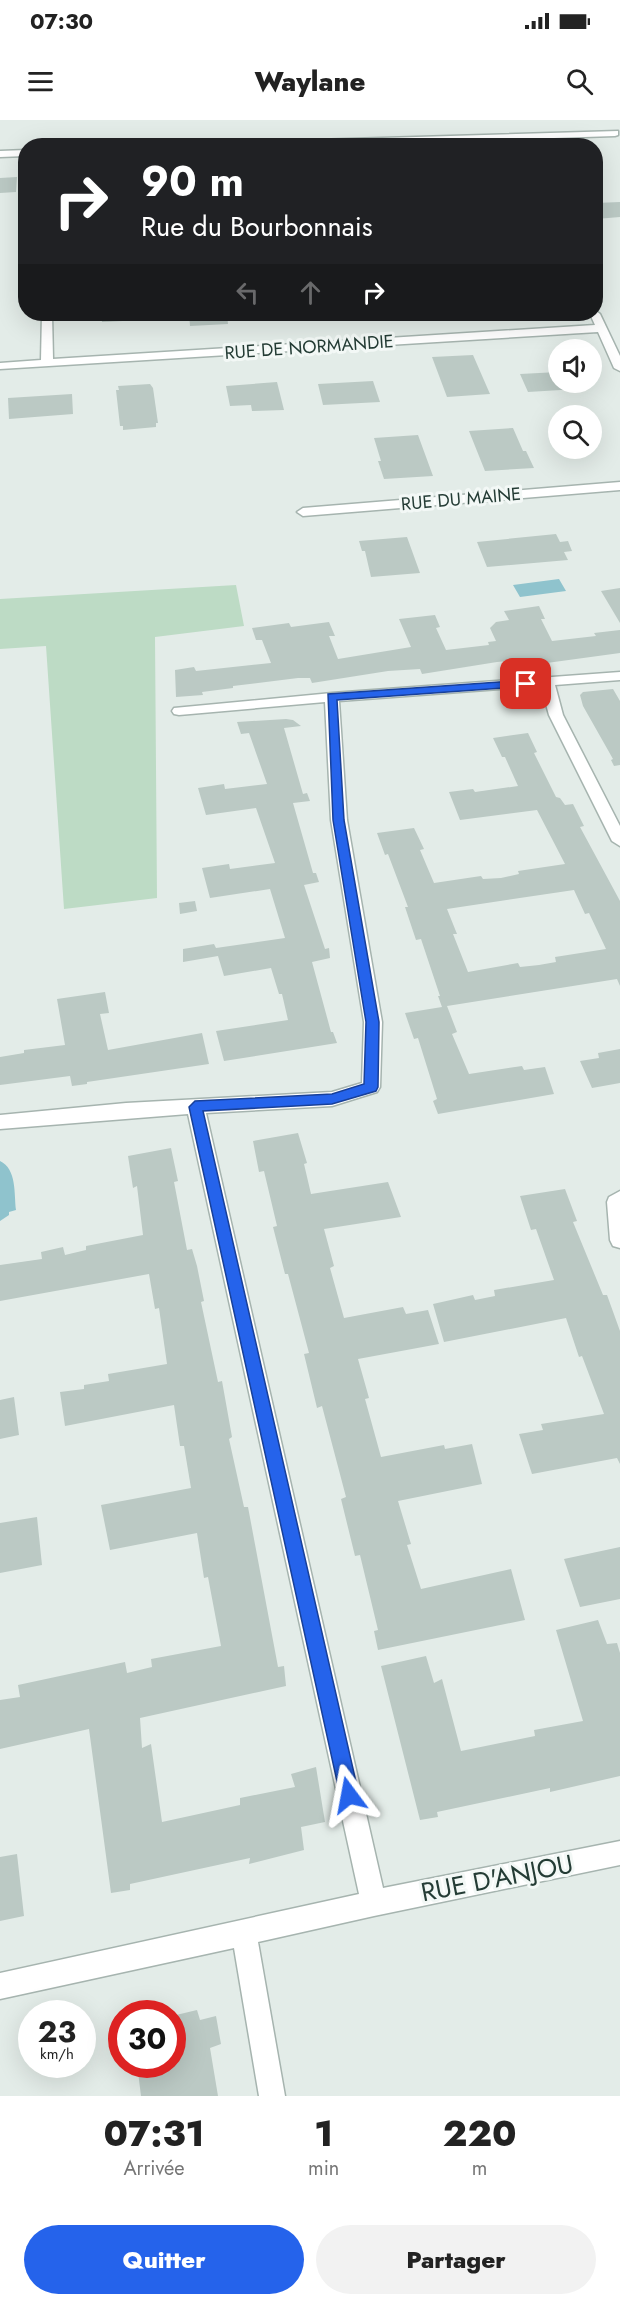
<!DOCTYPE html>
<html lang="fr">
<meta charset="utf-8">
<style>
body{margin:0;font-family:Jost,sans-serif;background:#f2f2f2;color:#222;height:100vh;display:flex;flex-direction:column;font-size:22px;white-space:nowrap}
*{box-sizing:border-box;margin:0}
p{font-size:20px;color:#767676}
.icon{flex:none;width:33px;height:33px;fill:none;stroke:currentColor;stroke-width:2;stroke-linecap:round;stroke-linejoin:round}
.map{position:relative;height:1976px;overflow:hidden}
.panel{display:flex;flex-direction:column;background:#fff;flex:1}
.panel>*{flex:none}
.top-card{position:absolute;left:18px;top:18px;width:585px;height:183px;border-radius:24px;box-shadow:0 6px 24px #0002;background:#202124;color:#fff;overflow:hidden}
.buttons{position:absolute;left:548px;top:219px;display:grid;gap:12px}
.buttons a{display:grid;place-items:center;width:54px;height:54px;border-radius:50%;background:#fff;box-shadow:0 6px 24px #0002;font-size:30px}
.speed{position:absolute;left:18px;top:1880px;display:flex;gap:12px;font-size:30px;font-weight:700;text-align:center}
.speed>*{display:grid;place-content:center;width:78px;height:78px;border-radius:50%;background:#fff;box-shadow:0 6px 24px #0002;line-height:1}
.speed small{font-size:15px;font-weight:400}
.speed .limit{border:9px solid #d22;background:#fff;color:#111}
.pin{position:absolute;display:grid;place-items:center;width:51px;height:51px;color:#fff;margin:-26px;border-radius:12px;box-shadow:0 3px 9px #0006}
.me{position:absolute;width:66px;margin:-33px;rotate:347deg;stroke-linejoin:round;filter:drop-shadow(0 0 4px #0008)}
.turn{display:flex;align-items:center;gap:21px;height:126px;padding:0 24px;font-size:27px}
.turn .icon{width:78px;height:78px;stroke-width:2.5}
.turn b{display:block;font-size:42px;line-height:51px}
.lanes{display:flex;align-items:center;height:57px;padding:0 24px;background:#0003;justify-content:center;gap:30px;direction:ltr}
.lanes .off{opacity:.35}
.eta{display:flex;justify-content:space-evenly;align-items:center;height:102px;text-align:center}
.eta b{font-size:36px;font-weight:800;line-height:42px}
.primary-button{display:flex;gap:12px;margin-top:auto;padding:12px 24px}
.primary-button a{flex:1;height:69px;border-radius:36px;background:#2563eb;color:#fff;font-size:24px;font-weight:800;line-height:69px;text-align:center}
.primary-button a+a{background:#f2f2f2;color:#222}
.status{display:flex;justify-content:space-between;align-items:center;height:42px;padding:0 30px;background:#fff;direction:ltr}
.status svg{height:16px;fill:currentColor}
header{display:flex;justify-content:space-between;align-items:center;height:78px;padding:0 24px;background:#fff;font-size:27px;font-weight:800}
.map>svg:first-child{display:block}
.green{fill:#bddbc5}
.water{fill:#8fc3cd}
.building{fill:#bbc9c4;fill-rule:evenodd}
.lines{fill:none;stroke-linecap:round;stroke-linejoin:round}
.minor-casing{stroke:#a6b4af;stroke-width:3}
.minor{fill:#fff;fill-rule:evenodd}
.route{fill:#2563eb;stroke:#184099;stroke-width:1.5}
.labels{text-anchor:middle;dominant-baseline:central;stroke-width:6;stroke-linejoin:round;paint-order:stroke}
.far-street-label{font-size:18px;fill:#243c35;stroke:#f3f8f6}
.near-street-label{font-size:26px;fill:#243c35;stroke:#f3f8f6}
</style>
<div class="status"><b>07:30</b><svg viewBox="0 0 49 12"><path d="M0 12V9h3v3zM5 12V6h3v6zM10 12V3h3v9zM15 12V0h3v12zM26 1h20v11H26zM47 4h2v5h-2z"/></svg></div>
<header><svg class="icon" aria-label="menu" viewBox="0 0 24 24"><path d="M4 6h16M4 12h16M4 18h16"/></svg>Waylane<svg class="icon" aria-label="search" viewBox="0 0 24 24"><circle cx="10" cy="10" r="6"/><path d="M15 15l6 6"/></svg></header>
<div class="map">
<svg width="620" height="1976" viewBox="0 0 620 1976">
<rect width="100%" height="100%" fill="#e3ece8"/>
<path class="green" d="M236,465L244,506L155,517L157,778L64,789L46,526L0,529V479Z"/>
<path class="water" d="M559,459L566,471L520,477L513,465Z
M0,1041C17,1049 14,1074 16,1090L9,1092V1095L0,1101Z"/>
<path class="building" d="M17,57L16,72L0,73V58Z
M620,82V97L596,99V83Z
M101,194H142L143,200L102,202Z
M189,194H227L228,204L190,206Z
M473,235L490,274L447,277L432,237Z
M558,252V262H574L577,269L528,272L520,254Z
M373,261L380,282L323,285L318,264Z
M277,262L284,290L252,291L251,285L230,286L226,266Z
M150,264L153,268L158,303H156V307L123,310V306H120L116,270H119L118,266Z
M72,274L73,294L9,299L8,278Z
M513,308L523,331H526L534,348L485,351L469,311Z
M418,315L433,356L384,359L378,341H381L374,318Z
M556,414L560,422L568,421L572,431L564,432L568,440L487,447L477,422Z
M407,417L420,453L371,457L365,431H362L359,421Z
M620,468V503L601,471Z
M539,486L545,499H541L552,521L596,516L594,513L620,510V533L532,545L529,539L497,542L422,554L420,549L388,551L312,563L310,558H298L233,566V568L202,572L203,575L176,577L175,550L194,547L196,551L271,543L262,520H256L252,508L289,503L291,507L329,502L335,516H329L338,539L411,527L399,499L435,495L440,507L436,508L446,530L489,525L488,522L496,521L490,508L496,502L509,500L504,491Z
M613,569L620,581V645L614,646L611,640L613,639L583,586L580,575L583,572Z
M286,599L293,600L301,606L284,608L303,674L307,673L310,681L293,683L313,753H316L319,762L304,765L325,829L329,828L330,838L312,842L331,912H333L337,923L224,941L216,911L288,900L282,874H279L271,848L224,856L218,836L183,842V829L214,824L216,828L285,818L270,769L210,778L202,748L229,744L230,749L275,743L256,688L206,695L198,668L224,664L225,669L267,664L249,613L241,614L237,602Z
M528,613L537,632L534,633L556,677L560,678L565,685L573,684L584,706L580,707L620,781V866L617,859L447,886L457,912L452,914L469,954L522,946L524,950L545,947L554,974L438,994L433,981L437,979L418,918L414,919L405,893L442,887L438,876H440L421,819L416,820L405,787H408L388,734L385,735L377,713L414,708L424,729L420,730L434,763L481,756L483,759L501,758L519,754L518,751L565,744L537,690L460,700L449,672L473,669L475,672L518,666L505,637H502L493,618ZM574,770L585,794L589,793L606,829L555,837L556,842L539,845L520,847L518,843L468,852L453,814H457L447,789Z
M195,781L197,791L180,794L179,783Z
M105,872L109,893L100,894L108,930L202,913L209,944L87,962V964L72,966L70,956L0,965V937L24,933V930L65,925L57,879Z
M620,929V963L592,968L580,941L599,938L598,933Z
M298,1013L307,1043L304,1044L311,1074L388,1062L401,1097L324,1109L334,1146L330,1148L344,1198L403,1187L406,1194L428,1190L439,1224L358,1239L369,1278L365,1279L381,1337L444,1325L445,1329L472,1324L482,1364L398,1381L411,1424L407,1425L421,1469L511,1449L525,1500L378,1530L374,1511L378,1510L360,1435L355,1436L341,1379L346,1377L322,1286L317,1288L304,1234L309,1233L288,1154H285L273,1107L277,1106L264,1051L259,1052L253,1021Z
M171,1028L178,1061L174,1062L187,1130L192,1129L197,1146L204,1181L201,1182L218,1262L222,1261L232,1317L229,1319L244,1387H248L278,1547L284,1546L286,1566L140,1598L142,1628L151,1624L162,1702L240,1685V1678L295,1667L291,1654L316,1647L325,1702L301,1707L304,1730L249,1744L250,1738L130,1764V1770L111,1773L89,1609L0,1629V1580L20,1577L18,1565L125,1542L127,1553L152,1547L151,1539L221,1526L208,1457L204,1458L197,1413L110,1430L101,1385L191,1368L184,1326H180L174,1285L65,1306L60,1272L84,1269V1265L109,1261L108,1254L167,1244L159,1188L155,1189L149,1154L0,1181V1145L42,1139L41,1132L63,1127L65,1135L86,1130V1126L143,1115L137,1066L133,1068L128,1036Z
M565,1069L577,1101L573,1102L603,1175H607L620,1211V1344L617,1338L532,1354L519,1314L543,1310L541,1304L604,1294L582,1236L579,1237L566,1198L444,1222L433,1184L473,1175L475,1180L495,1176L494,1170L554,1160L536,1109L531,1110L520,1076Z
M14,1277L19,1315L0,1319V1280Z
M37,1397L42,1445L0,1453V1403Z
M620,1427V1479L580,1487L564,1439Z
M598,1500L607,1524L617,1523L620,1533V1656L550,1672V1668L437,1692L438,1697L420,1700L381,1546L426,1536L434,1563L442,1559L461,1631L535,1616L534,1610L583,1601L556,1510Z
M17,1734L24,1796L0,1801V1737Z
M197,1890L200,1900L216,1896L221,1924L210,1928L218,1976H141L137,1944H172V1896Z"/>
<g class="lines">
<defs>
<path id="minor" d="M618,11V15L615,16L312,26H207L211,23Z
M26,30V36L0,37V31Z
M596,191L600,194L620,236V251L614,248L598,212L0,249V243L41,240L42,194H52L53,239L595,205L590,194H596Z
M620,362V370L303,396L297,392L303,388Z
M620,552V560L555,565L563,595L620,706V726L612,721L549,595L541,566L339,581L347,700L382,902L380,967L377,972L332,986L206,993L383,1768L620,1721V1745L374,1796L258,1822L285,1976H259L234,1828L0,1879V1853L359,1774L188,994L0,1009V995L126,983L332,972L362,963L364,902L331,700L325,582L179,595L174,594L172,591L174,588L332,573Z
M620,1071V1128L613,1126L610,1120L607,1082L609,1077Z"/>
</defs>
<use href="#minor" class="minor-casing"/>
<use href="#minor" class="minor"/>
</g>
<path class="route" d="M526,560L530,561V566L337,580L344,700L379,902L378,967L376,971L332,984L203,991L359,1675L356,1681L349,1684L343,1681L340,1675L189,987L195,981L332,974L364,964L366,902L333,700L328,574Z"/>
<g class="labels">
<g class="far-street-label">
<text transform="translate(309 227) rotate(-4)">RUE DE NORMANDIE</text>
<text transform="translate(461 379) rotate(-5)">RUE DU MAINE</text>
</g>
<g class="near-street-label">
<text transform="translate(497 1758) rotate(-11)">RUE D'ANJOU</text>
</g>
</g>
</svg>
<div class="buttons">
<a><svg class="icon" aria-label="sound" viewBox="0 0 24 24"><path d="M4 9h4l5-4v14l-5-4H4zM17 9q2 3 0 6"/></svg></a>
<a><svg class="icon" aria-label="search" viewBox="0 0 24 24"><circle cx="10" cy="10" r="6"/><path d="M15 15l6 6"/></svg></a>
</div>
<div class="speed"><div>23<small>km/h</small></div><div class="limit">30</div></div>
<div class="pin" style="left:526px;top:564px;background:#d93025"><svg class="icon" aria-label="arrive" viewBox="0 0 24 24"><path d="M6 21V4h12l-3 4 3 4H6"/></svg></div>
<svg class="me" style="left:349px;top:1675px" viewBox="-20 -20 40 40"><path d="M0-17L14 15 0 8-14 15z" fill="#2563eb" stroke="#fff" stroke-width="4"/></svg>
<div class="top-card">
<div class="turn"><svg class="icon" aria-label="right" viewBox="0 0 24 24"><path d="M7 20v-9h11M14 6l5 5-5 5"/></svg><div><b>90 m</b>Rue du Bourbonnais</div></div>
<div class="lanes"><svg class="icon off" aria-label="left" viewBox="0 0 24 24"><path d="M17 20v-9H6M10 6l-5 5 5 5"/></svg><svg class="icon off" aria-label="ahead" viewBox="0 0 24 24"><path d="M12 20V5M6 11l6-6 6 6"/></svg><svg class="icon" aria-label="right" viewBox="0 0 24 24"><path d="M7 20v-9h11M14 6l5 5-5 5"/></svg></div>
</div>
</div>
<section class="panel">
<div class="eta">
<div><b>07:31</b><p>Arrivée</p></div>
<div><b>1</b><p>min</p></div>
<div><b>220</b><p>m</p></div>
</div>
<div class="primary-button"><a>Quitter</a><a>Partager</a></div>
</section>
